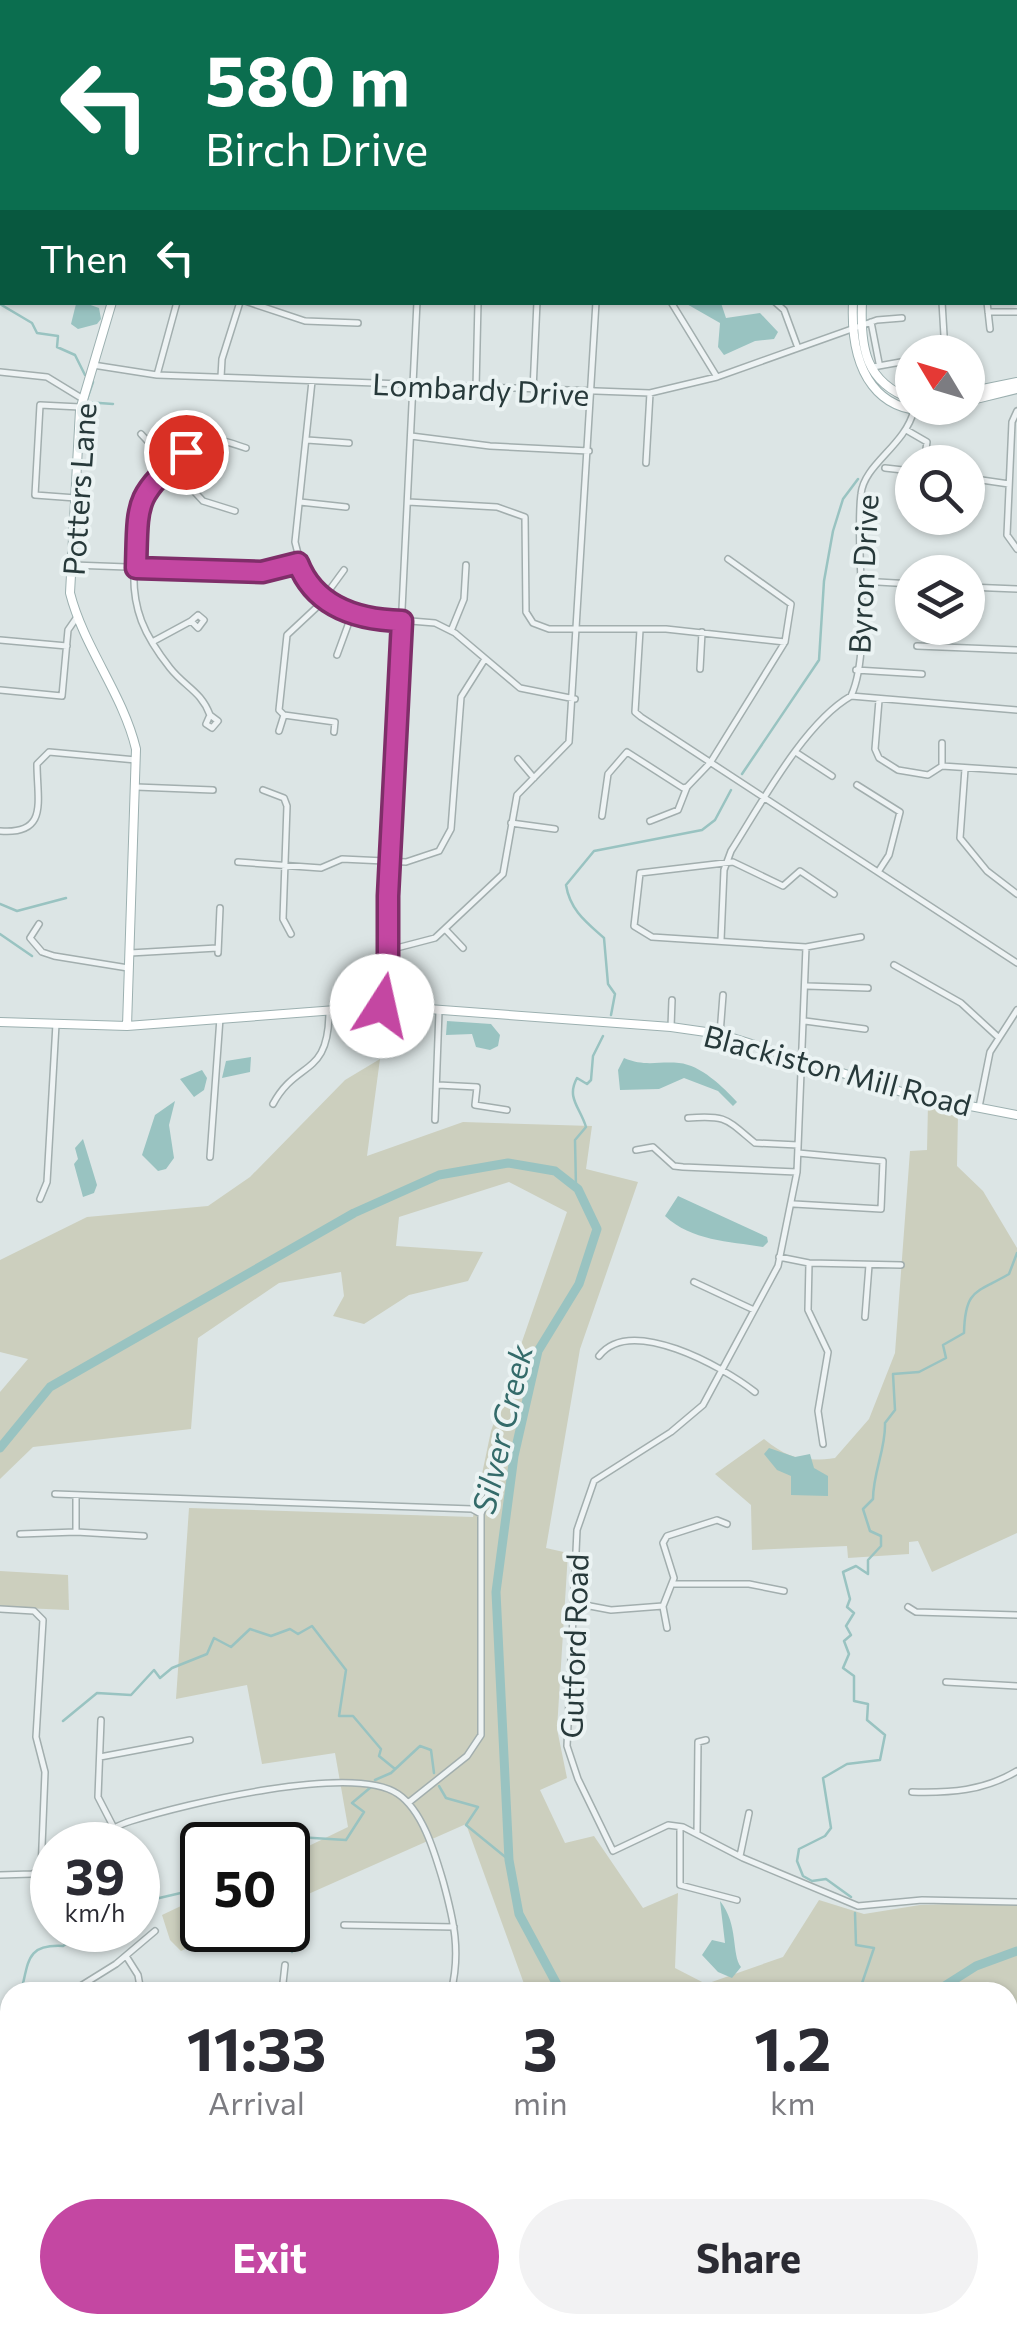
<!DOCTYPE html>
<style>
body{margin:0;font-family:Commissioner,sans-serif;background:#f2f2f3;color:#2b2b33;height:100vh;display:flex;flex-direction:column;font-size:38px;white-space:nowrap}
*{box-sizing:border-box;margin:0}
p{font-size:32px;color:#7c7c81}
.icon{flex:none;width:55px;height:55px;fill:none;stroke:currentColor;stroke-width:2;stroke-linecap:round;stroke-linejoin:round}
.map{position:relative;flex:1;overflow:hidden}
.sheet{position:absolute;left:0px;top:1982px;width:1018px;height:352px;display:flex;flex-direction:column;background:#fff;border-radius:30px 30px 0 0;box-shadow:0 2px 8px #0004}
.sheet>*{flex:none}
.guide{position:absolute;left:0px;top:0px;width:1018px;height:305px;box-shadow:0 2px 8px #0004;background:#0b6e4f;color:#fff;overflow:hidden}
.needle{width:65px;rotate:308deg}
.tools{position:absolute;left:895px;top:335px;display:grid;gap:20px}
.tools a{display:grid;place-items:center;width:90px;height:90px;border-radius:50%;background:#fff;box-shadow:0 2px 8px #0004;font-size:50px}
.speed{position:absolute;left:30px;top:1822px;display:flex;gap:20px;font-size:50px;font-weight:700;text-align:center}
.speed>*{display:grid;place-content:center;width:130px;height:130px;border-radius:50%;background:#fff;box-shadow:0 2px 8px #0004;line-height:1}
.speed small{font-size:25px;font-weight:400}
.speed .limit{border:5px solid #111;border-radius:15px;background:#fff;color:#111}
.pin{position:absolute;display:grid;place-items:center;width:85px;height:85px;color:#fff;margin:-42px;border:5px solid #fff;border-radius:50%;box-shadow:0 2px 10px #0007}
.me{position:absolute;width:110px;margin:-55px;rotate:10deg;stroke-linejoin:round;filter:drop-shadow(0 0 8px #0008)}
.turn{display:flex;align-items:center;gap:35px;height:210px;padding:0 40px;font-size:45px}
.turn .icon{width:130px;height:130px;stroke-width:2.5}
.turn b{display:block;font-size:70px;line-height:85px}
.then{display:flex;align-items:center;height:95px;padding:0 40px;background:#0003;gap:20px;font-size:38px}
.eta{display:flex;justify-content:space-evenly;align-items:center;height:170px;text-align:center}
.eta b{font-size:60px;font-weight:700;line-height:70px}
.action{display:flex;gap:20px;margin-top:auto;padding:20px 40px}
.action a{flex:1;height:115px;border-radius:60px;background:#c447a2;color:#fff;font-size:40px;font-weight:700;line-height:115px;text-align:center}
.action a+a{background:#f2f2f3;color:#2b2b33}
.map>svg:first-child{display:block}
.built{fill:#cad5d6}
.green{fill:#cccfbe}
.water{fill:#99c3c1}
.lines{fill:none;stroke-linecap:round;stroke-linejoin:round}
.stream{stroke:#99c3c1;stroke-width:2.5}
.river{stroke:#99c3c1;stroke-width:9}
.minor-casing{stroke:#a2aeae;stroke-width:8}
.major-casing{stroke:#9cb0b0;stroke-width:10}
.minor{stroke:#eef3f4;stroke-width:5}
.major{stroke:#fff;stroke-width:8}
.route-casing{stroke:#7f2e69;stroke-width:25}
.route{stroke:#c447a2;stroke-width:18}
.labels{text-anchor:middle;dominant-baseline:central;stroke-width:8;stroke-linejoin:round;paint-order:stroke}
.street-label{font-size:30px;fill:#27393a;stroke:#ebf3f3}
.water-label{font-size:32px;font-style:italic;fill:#346b6a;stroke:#ebf3f3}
</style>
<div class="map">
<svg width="1017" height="2333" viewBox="0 0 1017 2333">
<rect width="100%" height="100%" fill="#dce5e5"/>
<path class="built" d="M773,0H1017V291L1015,2Z"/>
<path class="green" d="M0,0H205L2,2V281Z
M380,1059L367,1156L463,1122L592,1126L586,1169L638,1182L580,1349L546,1548L568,1553L557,1729L567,1778L540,1790L565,1843L594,1836L643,1908L678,1893L675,1968L706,1984L783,1957L819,1900L864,1914L920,1905L1017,1902V2333H863L865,2325H1008V1992H527L466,1824L288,1903V1856L348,1827L335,1753L262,1764L247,1685L176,1699L189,1508L473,1517L491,1431L567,1212L509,1182L399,1217L396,1246L483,1252L468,1281L409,1295L364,1324L333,1316L344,1296L341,1272L279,1283L198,1338L191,1429L33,1447L0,1479V1392L28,1359L0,1352V1260L87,1217L208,1206L250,1177L345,1080Z
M928,1104L958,1114L957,1166L983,1191L1017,1248V1533L932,1572L918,1541L909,1542V1554L848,1558L847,1546L752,1550L751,1505L715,1474L764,1439C788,1459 805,1462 835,1458L869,1419L895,1353L910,1151L927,1150Z
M0,1571L68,1575L69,1610L0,1607Z
M202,1896V1930H227L181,1951L170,1940L162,1915Z
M718,2325H804L800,2333H715Z"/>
<path class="water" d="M85,303L99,308L101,319L97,324L78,329L71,324L76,304Z
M685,303H721L726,318L760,313L778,332L774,339L755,341L724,355L718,347L720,323Z
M447,1021L491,1024L500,1035L498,1046L490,1050L476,1047L472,1034L446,1035Z
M251,1057L250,1072L222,1078L226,1061Z
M624,1058C645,1067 658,1061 679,1063C701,1065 723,1087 737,1102L733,1106L718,1091L684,1078L659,1089L620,1090L618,1070Z
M202,1070L207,1078L204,1090L194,1097L180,1079Z
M175,1101L169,1125L174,1158L166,1169L158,1171L142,1155L155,1115Z
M83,1139L97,1185L94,1193L83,1197L74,1164L78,1159L75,1148Z
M678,1196L767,1237L768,1242L763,1247C728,1241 692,1241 665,1216Z
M769,1448L795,1457L810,1454L814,1468L828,1476V1496L791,1495V1476L777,1470L764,1454Z
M720,1901C739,1925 731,1954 741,1967L732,1978L718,1972L702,1955L712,1940L725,1943Z"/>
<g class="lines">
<path class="stream" d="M0,304L32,323L37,333L58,336L57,347L75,355L85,375
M93,382L86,402L113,404
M742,774L819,660L824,581L833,531L843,499L858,479
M0,904L17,911L66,898
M0,934L32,956
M611,1015L615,994L608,984L604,938C586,922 570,910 566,885L594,851L702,830L715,820L731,790
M576,1188L575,1140L586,1127C580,1107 566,1098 577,1078L587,1084L591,1080L593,1056L603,1036
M63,1721L97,1693L131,1695L154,1670L160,1678L172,1668L207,1654L214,1638L231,1647L250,1629L271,1636L290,1629L298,1634L312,1626L346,1670L339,1716H353L381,1749L379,1756L395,1769
M375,1780L391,1773L420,1746L431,1750L434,1773
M439,1786L446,1798L478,1807L466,1825L509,1860
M279,1845L297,1837L346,1840L364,1812L352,1803L371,1787
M851,1897L826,1879L812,1881L803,1876L797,1861L799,1849L825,1836L831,1828L823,1778L847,1764L880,1760L885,1735L867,1720L868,1704L854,1701V1676L843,1668L849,1654L844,1641L851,1635L846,1626L854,1613L847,1607L850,1599L843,1572L856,1566L868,1574V1560L881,1546V1536L870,1531L863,1509L873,1499C873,1472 886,1449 885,1423L895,1410L893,1374L919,1372L946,1358L943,1345L964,1333C965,1288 977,1293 1009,1274L1017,1253
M138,1903L202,1888
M855,1913L856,1945L874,1948L859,1992
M280,1930L292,1952
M21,1992C29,1961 26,1944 63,1946C79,1934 94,1943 111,1930
M0,2025L10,2016
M1008,2126L1017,2134
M1008,2141L1017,2136
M1008,2152V2159
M1008,2162L1013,2165L1015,2190L1008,2191
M1008,2198L1017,2197
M1017,2214L1012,2218L1017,2224
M1008,2244L1012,2255"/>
<path class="river" d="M0,1448L50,1387L354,1213L439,1175L508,1163L555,1171L578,1189L597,1229L579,1284L538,1351L514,1456L496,1592L509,1860L519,1914L561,1992
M935,1992L976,1966L1017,1951
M1008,2260L1017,2249
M954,2333L959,2325"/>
<defs>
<path id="minor" d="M273,2V0
M334,2V0
M426,2V0
M488,2V0
M765,2V0
M248,302L305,321L358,323
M671,302L717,377
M775,302L784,310L798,348
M942,302L945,352
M987,302L990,329
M988,312H1017
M871,322L879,363
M93,365L157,375L650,393L717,377L877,320L902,318
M873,367L912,360
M0,372L47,377L83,399
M157,375L177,302
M221,377L222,359L240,302
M312,381L295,542L304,577L314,590L340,610L362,617L435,623L455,633L520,688L575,699
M476,388L478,302
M533,390L537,302
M1017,411L1012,422L1007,535L1017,549
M908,431L927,442L924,462
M141,434L203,501L235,511
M411,436L490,446L589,451
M307,440L349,443
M646,463L650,393
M885,468L912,471
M968,478L1009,484
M76,498L35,495L40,405L80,407
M300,502L346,507
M408,502L497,507L525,517L526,612L533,623L549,629H666L785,642L710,763L687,787L678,810L650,821
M728,559L791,604L785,642
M73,565L262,572L298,563
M134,568C132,609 144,635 170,668C185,687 201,691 210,715L206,724L212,728L218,721L210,715
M136,568C137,546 133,517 142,496C149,477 186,444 207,440C220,438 233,444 246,448
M861,581L912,584
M968,587L1017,589
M640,630L635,712L641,717L1017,963
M451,631L464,599L466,565
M0,640L67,646
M154,641L191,621L198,628L204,620L198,615L191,621
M917,646L1017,650
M337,655L352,614
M700,669L702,632
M856,670L922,674
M0,690L62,696L68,630L77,617
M851,696C873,648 854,549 861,494C864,464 905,446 914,410
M879,700L875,749L879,758L898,770L928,775L942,766V743
M284,715L335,722L334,732
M279,731L284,715L279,710L287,635L317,607L344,570
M797,753L832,776
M518,759L534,778
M942,766L1017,771
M965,769L960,838L987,871L1017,894
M857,785L900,812L889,855L878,872
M136,787L213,790
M263,790L284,798L287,806L283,919L291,934
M602,816L608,774L627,752L683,788L687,787
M511,823L555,829
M0,831C49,835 37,801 37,764L49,752L136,760
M238,862L321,868L342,859L406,862L439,851L451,829L461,697L485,659
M834,894L800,871L783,886L733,862L640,873L634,926L652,937L806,947L861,937
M39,924L30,938L42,952L54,956L128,968
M445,929L463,948
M721,940L724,870L731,851C761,804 804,723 851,696L1017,710
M806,947L797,1172L778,1266L703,1405L671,1432L594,1481L577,1530L567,1746L578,1779L613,1851L668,1825L683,1827L743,1858L858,1906L922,1900L1017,1902
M389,950L435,938L503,874L517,795L569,742L596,302
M130,953L217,948
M218,953L220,908
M894,965L961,1003L998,1037
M807,986L868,988
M388,1006V896L417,302
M805,1021L865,1029
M671,1027L672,1000
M720,1034L723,995
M438,1085L477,1087L475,1105L507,1110
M273,1104C297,1059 329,1078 329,1011
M979,1107L990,1052L1017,1010
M688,1118C727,1115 726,1119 755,1143L798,1145
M435,1120L439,1011
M636,1150L653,1147L674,1166L683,1167L797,1172
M210,1157L220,1018
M40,1199L47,1182L56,1024
M794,1204L881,1209L883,1161L798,1153
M779,1257L809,1263L901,1265
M809,1263L808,1310L828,1352L818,1411L823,1444
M694,1282L754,1310
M865,1317L869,1265
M599,1356C630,1315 722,1366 755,1392
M55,1494L472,1509L481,1514
M76,1532L144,1536
M20,1534L76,1532V1495
M673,1584H749L784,1591
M574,1603L611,1610L663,1606L674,1578L663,1543L667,1536L717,1520L727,1524
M663,1607L667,1628
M908,1607L916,1612L1017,1615
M0,1609L34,1611L43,1620L36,1737L45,1772L41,1871
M946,1682L1017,1686
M101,1720L98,1797L114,1828
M100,1757L190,1740
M912,1792C950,1793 984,1791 1017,1771
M408,1803L467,1756L481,1735V1514L489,1492
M680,1827V1885L737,1900
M697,1834L698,1742L706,1740
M84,1845C99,1836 114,1826 131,1821C185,1804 353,1763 398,1794C423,1811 435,1854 443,1881C454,1921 461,1952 451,1992
M740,1856L749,1813
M0,1875L32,1874L52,1864
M344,1925L454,1927
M126,1956L138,1975L141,1992
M71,1992L116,1964L155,1931
M202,1992H210
M282,1992L285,1965
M0,2092L10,2098
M0,2218H10
M403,2325L416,2333
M517,2331L527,2333
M264,2333L265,2325
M323,2333L324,2325
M386,2333L388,2325
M667,2333L669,2325"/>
<path id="major" d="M207,2L208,0
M927,2V0
M934,2L935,0
M112,302L80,410L70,593C84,648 123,694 136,749L127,1026
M853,302C850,368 875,423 951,408
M862,302C860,347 865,383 912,399
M968,392L1017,382
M968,401L1017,389
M0,1022L127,1026L388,1006L671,1027L720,1034L908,1094L1017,1115
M0,2319L9,2333"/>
</defs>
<use href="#minor" class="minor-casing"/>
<use href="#major" class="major-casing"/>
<use href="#minor" class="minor"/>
<use href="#major" class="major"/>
</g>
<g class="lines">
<defs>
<path id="route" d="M186,452C134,497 138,500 136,568L262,572L298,563C315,607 358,620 402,621L388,896V1006H382"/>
</defs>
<use href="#route" class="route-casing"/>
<use href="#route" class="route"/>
</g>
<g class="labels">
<g class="street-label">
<text transform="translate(481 388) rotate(3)">Lombardy Drive</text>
<text transform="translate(78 489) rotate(-86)">Potters Lane</text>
<text transform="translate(862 574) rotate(-87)">Byron Drive</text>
<text transform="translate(838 1069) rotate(15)">Blackiston Mill Road</text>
<text transform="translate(573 1646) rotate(-88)">Gutford Road</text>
</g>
<g class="water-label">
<text transform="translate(501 1429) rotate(-77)">Silver Creek</text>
</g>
</g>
</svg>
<div class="tools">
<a><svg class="needle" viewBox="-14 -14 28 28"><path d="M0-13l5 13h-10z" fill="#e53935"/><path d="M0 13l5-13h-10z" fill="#7c7c81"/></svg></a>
<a><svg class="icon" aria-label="search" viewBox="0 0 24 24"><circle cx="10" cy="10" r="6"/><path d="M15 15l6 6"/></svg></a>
<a><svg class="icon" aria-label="layers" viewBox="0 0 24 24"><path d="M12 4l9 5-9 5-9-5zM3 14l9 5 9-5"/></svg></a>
</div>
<div class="speed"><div>39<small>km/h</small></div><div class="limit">50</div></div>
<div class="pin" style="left:186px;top:452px;background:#d93025"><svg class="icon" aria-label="arrive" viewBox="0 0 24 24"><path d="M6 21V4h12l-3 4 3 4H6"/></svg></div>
<svg class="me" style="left:382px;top:1006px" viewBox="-20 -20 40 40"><circle r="19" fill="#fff"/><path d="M0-13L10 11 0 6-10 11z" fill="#c447a2"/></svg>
<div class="guide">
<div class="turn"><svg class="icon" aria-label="left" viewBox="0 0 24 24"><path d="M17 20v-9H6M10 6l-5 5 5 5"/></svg><div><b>580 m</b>Birch Drive</div></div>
<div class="then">Then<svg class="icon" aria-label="left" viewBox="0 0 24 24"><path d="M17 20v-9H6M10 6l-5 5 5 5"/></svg></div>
</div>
<section class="sheet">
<div class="eta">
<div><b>11:33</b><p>Arrival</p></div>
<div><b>3</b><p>min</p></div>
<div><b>1.2</b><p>km</p></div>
</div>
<div class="action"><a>Exit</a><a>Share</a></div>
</section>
</div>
